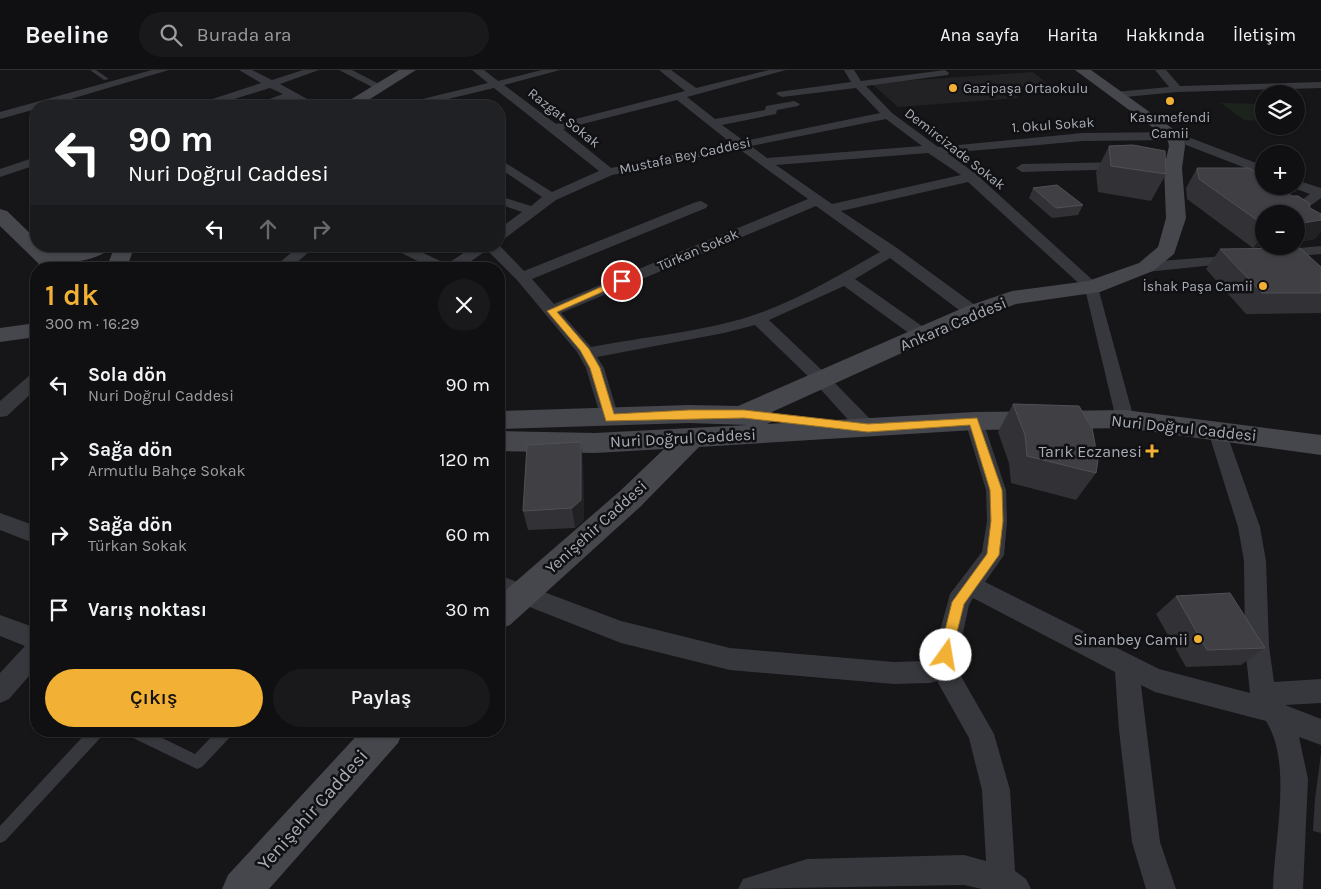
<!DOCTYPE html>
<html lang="tr">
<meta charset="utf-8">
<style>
body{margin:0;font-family:Karla,sans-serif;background:#19191b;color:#f1f3f6;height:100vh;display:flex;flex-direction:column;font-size:19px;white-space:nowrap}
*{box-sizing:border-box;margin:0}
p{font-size:16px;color:#9c9d9f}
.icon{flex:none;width:28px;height:28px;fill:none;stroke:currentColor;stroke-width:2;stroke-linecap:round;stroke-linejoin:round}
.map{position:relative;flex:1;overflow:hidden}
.drawer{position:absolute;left:30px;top:192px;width:475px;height:475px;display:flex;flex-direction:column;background:#101012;border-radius:20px;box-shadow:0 1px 4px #0004,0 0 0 1px #303032}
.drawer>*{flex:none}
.hud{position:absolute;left:30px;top:30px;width:475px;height:152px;border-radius:20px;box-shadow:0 1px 4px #0004,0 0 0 1px #303032;background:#202124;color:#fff;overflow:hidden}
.controls{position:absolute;left:1255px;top:15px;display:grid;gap:10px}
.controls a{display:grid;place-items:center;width:50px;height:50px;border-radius:50%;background:#101012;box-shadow:0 1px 4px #0004,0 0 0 1px #303032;font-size:25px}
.pin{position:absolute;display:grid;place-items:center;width:42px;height:42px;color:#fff;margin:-21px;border:2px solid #fff;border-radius:50%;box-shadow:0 1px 5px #0007}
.me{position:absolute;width:55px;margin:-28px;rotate:13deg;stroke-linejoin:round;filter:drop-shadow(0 0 4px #0008)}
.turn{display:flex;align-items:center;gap:18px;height:105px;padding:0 15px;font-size:22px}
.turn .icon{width:65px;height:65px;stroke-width:2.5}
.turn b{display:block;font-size:35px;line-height:42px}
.lanes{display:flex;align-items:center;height:48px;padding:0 15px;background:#0003;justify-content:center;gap:25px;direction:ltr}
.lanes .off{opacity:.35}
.round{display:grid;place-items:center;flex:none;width:52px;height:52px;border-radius:26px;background:#19191b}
.summary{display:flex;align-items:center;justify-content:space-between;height:85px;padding:0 15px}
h1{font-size:30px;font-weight:600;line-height:38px;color:#f2b134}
.button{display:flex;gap:10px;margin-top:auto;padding:10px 15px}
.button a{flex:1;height:58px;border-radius:30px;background:#f2b134;color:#111;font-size:20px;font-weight:600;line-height:58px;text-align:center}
.button a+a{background:#19191b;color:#f1f3f6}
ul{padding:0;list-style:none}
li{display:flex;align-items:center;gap:15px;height:75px;padding:0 15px}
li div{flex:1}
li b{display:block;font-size:19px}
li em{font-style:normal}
header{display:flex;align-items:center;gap:30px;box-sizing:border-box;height:70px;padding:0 25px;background:#101012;border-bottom:1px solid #303032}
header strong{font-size:24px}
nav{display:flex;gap:28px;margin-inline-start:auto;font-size:18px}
.search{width:350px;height:45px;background:#19191b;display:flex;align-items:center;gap:12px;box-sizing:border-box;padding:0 18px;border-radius:28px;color:#9c9d9f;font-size:19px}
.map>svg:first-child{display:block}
.built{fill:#222225}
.green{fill:#1c231d}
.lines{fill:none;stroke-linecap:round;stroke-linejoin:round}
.lane{fill:#37383d;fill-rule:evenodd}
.street{fill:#37383d;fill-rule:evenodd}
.secondary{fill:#45474d;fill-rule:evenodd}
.wall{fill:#323236}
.shaded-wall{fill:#212124}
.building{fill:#3f3f44;stroke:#4f5156}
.route{fill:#f2b134;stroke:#9d7322}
.poi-dot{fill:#f2b134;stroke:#111113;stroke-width:2}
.labels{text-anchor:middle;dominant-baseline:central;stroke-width:5;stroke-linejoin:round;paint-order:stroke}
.far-poi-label{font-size:14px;fill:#a8adb8;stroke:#111113;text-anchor:start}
.far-street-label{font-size:14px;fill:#a8adb8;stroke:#111113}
.street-label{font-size:16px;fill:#a8adb8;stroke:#111113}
.poi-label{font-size:16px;fill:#a8adb8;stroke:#111113;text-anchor:end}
.near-street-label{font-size:19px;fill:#a8adb8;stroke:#111113}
</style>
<header>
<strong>Beeline</strong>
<div class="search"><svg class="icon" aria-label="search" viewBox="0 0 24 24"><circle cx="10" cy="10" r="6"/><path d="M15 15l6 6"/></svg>Burada ara</div>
<nav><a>Ana sayfa</a><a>Harita</a><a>Hakkında</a><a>İletişim</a></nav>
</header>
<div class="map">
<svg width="1321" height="819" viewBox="0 0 1321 819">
<rect width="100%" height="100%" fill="#161618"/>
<path class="built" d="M1033,2L1051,17L1010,20L1019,28L898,37L871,13Z"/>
<path class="green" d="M1221,33L1264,34V51L1244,50Z"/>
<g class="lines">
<path class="lane" d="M90,0H96L109,9L104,10Z
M88,661H103L102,666L5,771L0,773V756Z
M128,661H148L195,684L217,661H232L231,666L202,697L197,699L129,666Z"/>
<path class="street" d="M152,0H169L47,36H36V39L0,49V42Z
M239,0H252L272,10L303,0H319L280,14L320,36H306L292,29L270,36H255L256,34L283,24L270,18L212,36H196L197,34L261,13Z
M339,0H352L385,17L380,20L376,19Z
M472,0H484L498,11L542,0H560L504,15L556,54L685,21L659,0H671L696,18L769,0H786L687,27L715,49L765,40L766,36L794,31L800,34L798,36L777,40L776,44L722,55L744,71L880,43L856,18L782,27L776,24L778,22L851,12L844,0H854L861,11L945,0L949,3L948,5L866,16L892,43L938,77L1083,63L1175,62L1264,96V105L1173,70L1083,71L947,83L976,104L1097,214L1134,349L1132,354L1125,356L1118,354L1116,349L1085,219L968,112L841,141L897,178L979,238L981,242L979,246H967L890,188L855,209L929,261L931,265L929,269H917L844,216L769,250L827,305L874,353L876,358L874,363L867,365L860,363L815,313L755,255L724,263L597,287L604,298L619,348L617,353L610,355L603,353L601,348L586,298L577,282L517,210L487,180L460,199H433L388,176H408L447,194L474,176L499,175L524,201L696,132L701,131L708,135L706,138L532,209L554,234L808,129L739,79L612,105L556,130L504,169L499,170V159L522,142L499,134V126L531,136L542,127L499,98V89L552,122L599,101L494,18L419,36H400L402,34L488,13ZM677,30L731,73L611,98L563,59ZM886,49L922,76L767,88L751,76ZM928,83L961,105L832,134L776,95ZM816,136L880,182C839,205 797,231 751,246C701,262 643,267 591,277L561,243Z
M1155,0H1166L1180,16L1321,12V18L1177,22L1115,28L1109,25L1115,22L1169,17Z
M36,87V95L0,107V99Z
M1126,92L1132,96L1130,99L1022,102L1016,98L1022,94Z
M1296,110L1321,118V128L1296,146V144H1283L1310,124L1291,117L1296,116Z
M299,176H316L289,199H272Z
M1321,176V184L1278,188L1271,184L1278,180Z
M1239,185L1244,186L1246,189L1244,192L1146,202L1138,197L1146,192Z
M36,303V319L7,346L0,347V331L30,305Z
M974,344L981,346L983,351L1006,420L1007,451L1004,485L985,512L1159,599L1250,623L1245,576L1244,491L1238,457L1208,361L1210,356L1217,354L1224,356L1260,457L1266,491L1269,576L1274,612L1321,609V633L1285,635L1321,649V675L1299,667L1308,709L1303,819H1273C1274,771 1293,693 1266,651L1155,622L1141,615L1160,772L1176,819H1146L1132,772L1119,660L1115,602L973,528L969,535L958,585L954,594L994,664L1010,720L1015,801L1026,809L1031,819H982L964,815L738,819L743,809L807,789L964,785L986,791L982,720L969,668L937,611L930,613L894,614L730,600L621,573L499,525V505L621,551L730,578L894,592L924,591L935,579L950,524L982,482L987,451L986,420L965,351L967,346Z
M0,443L36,456V474L0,460Z
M0,545L36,558V598L9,629L0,633V603L25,576L0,566Z"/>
<path class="secondary" d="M399,0H416L359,36H340Z
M1075,0H1091L1183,66L1185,76L1182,98L1186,148L1174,184L1153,201L1100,222L1016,234L981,247L772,342L775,346L771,352L767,354L974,342L1125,340L1321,365V385L1125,358L974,360L699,377L640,437L510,555L499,559V526L620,421L664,379L595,383L499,381V361L595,363L748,355L689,353L499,359V341L689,335L738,336L965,237L1012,221L1088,211L1139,193L1158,177L1166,148L1164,98L1169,76L1167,68Z
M0,139L7,141L36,169V176L57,181L84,176H112C103,189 74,193 59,193L60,199H40L38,193L0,156Z
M115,176H135L126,199H106Z
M36,253V267L0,272V258Z
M361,661H403L398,673L269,819H222L228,805Z"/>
</g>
<path class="wall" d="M1109,76L1166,104L1151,131L1098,122L1096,102Z
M1197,98L1310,138L1321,144V161L1315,169L1296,172V144H1264V176L1253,178L1187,129L1186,118Z
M1033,118L1083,135L1078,145L1052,148L1029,128Z
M1220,179L1321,197V243L1246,244L1206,199Z
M1013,334L1096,403L1076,430L1011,413L1009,393L998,362Z
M583,392L584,450L575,458L528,460L523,441Z
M1176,526L1265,578L1241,595L1186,597L1156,544Z
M1321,684V763L1313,761L1315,729Z"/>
<path class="shaded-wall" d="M1321,150V161L1315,169L1296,172V154Z
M1264,163V176L1253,178Z
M581,372L583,392L584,450L575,458L572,438Z"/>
<path class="building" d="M1133,75L1165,81L1166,104L1111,96L1109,76Z
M1197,98H1249L1264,107V116H1277L1292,126H1298L1309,133L1310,138L1321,144V150L1296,154V144H1264V155L1199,109Z
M1057,115L1083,135L1056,138L1033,118Z
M1300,178L1321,197V223H1262L1220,179Z
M1013,334L1079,336L1092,358L1098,390L1096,403L1027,386L1025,365Z
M581,372V430L572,438L523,441L527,375Z
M1230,523L1265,578L1207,580L1176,526Z"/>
<path class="route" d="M619,209L627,211L557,242L589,279L600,298L614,344L689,340H744L868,354L977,348L1002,420L1003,451L999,485L964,534L950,590L946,592L941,590L939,585L952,532L987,484L991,451L990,420L970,355L868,362L744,348L606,351L590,298L580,280L547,241Z"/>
<g class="poi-dot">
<circle cx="953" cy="18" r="5"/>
<circle cx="1170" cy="31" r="5"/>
<circle cx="1263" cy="216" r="5"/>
<path d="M1149.5 373.5h5v5h5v5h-5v5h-5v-5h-5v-5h5z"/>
<circle cx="1198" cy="569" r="5"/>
</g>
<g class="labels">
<g class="far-poi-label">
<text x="963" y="18">Gazipaşa Ortaokulu</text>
<text x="1170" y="47" text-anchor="middle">Kasımefendi<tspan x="1170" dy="16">Camii</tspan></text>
<text x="1253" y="216" text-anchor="end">İshak Paşa Camii</text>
</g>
<g class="far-street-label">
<text transform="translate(564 48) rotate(38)">Razgat Sokak</text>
<text transform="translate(1053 55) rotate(-4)">1. Okul Sokak</text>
<text transform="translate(955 79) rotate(38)">Demircizade Sokak</text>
<text transform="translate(685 86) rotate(-12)">Mustafa Bey Caddesi</text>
<text transform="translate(698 180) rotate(-23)">Türkan Sokak</text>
</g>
<g class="street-label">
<text transform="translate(953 254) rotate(-23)">Ankara Caddesi</text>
<text transform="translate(1184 358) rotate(6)">Nuri Doğrul Caddesi</text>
<text transform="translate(683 368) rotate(-3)">Nuri Doğrul Caddesi</text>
<text transform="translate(596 457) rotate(-42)">Yenişehir Caddesi</text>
</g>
<g class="poi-label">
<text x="1142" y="381">Tarık Eczanesi</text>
<text x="1188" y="569">Sinanbey Camii</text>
</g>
<g class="near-street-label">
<text transform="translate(313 740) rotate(-48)">Yenişehir Caddesi</text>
</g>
</g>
</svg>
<div class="controls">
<a><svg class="icon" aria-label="layers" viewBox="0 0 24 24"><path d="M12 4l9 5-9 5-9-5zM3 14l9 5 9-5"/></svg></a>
<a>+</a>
<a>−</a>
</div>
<div class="pin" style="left:622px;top:211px;background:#d93025"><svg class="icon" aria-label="arrive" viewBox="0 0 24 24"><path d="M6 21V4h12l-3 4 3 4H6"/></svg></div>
<svg class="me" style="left:946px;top:585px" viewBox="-20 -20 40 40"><circle r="19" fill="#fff"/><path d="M0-13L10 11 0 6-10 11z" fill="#f2b134"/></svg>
<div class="hud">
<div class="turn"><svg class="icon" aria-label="left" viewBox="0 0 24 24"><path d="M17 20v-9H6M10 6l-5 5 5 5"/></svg><div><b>90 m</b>Nuri Doğrul Caddesi</div></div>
<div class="lanes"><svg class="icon" aria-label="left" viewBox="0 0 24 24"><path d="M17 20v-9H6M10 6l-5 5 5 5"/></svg><svg class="icon off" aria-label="ahead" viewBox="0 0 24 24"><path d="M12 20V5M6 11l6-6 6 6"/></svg><svg class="icon off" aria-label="right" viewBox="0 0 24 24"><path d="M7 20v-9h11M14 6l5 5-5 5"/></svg></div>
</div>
<section class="drawer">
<div class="summary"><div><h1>1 dk</h1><p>300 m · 16:29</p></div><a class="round"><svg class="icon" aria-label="close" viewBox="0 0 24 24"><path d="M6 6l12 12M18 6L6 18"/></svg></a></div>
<ul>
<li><svg class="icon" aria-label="left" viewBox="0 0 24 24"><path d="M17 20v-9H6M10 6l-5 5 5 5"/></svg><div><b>Sola dön</b><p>Nuri Doğrul Caddesi</p></div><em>90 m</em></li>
<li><svg class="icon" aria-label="right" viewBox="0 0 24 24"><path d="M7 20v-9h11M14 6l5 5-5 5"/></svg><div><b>Sağa dön</b><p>Armutlu Bahçe Sokak</p></div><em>120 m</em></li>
<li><svg class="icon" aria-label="right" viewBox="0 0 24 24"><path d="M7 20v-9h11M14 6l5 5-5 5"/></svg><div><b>Sağa dön</b><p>Türkan Sokak</p></div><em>60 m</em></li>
<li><svg class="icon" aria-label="arrive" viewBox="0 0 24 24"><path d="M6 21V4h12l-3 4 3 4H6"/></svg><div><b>Varış noktası</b></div><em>30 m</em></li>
</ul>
<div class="button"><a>Çıkış</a><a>Paylaş</a></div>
</section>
</div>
